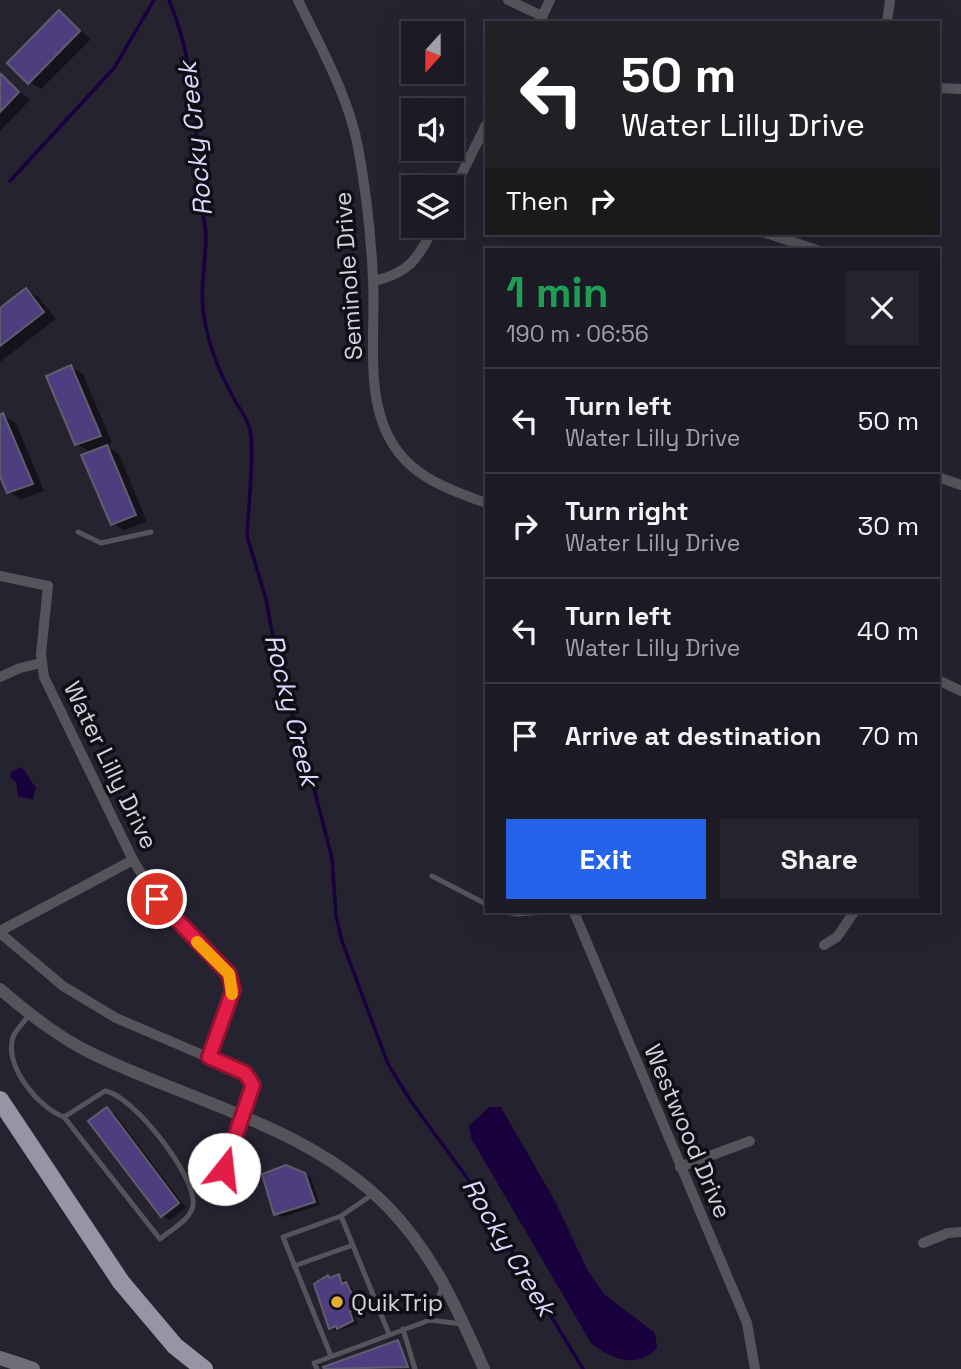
<!DOCTYPE html>
<meta charset="utf-8">
<style>
body{margin:0;font-family:"Space Grotesk",sans-serif;background:#25232d;color:#f1f3f6;height:100vh;display:flex;flex-direction:column;font-size:26px;white-space:nowrap}
*{box-sizing:border-box;margin:0}
p{font-size:23px;color:#a0a1a7}
.icon{flex:none;width:38px;height:38px;fill:none;stroke:currentColor;stroke-width:2;stroke-linecap:round;stroke-linejoin:round}
.map{position:relative;flex:1;overflow:hidden}
.sheet{position:absolute;left:485px;top:248px;width:455px;height:665px;display:flex;flex-direction:column;background:#1c1a25;border-radius:0px;box-shadow:0 7px 28px #0002,0 0 0 2px #3a3842}
.sheet>*{flex:none}
.top-card{position:absolute;left:485px;top:21px;width:455px;height:214px;border-radius:0px;box-shadow:0 7px 28px #0002,0 0 0 2px #3a3842;background:#202124;color:#fff;overflow:hidden}
.needle{width:46px;rotate:201deg}
.buttons{position:absolute;left:401px;top:21px;display:grid;gap:14px}
.buttons a{display:grid;place-items:center;width:63px;height:63px;border-radius:0px;background:#1c1a25;box-shadow:0 7px 28px #0002,0 0 0 2px #3a3842;font-size:35px}
.pin{position:absolute;display:grid;place-items:center;width:60px;height:60px;color:#fff;margin:-30px;border:4px solid #fff;border-radius:50%;box-shadow:0 2px 7px #0007}
.me{position:absolute;width:77px;margin:-38px;rotate:16deg;stroke-linejoin:round;filter:drop-shadow(0 0 5px #0008)}
.turn{display:flex;align-items:center;gap:24px;height:147px;padding:0 21px;font-size:32px}
.turn .icon{width:91px;height:91px;stroke-width:2.5}
.turn b{display:block;font-size:49px;line-height:60px}
.then{display:flex;align-items:center;height:66px;padding:0 21px;background:#0003;gap:14px;font-size:26px}
.round{display:grid;place-items:center;flex:none;width:74px;height:74px;border-radius:0px;background:#25232d}
.head{display:flex;align-items:center;justify-content:space-between;height:119px;padding:0 21px}
h1{font-size:42px;font-weight:800;line-height:52px;color:#1e9e55}
.action{display:flex;gap:14px;margin-top:auto;padding:14px 21px}
.action a{flex:1;height:80px;border-radius:0px;background:#2563eb;color:#fff;font-size:28px;font-weight:800;line-height:80px;text-align:center}
.action a+a{background:#25232d;color:#f1f3f6}
ul{padding:0;list-style:none}
li{display:flex;align-items:center;gap:21px;height:105px;padding:0 21px;border-top:2px solid #3a3842}
li div{flex:1}
li b{display:block;font-size:26px}
li em{font-style:normal}
.map>svg:first-child{display:block}
.water{fill:#19013e}
.shadow{fill:#0007}
.lines{fill:none;stroke-linecap:round;stroke-linejoin:round}
.stream{stroke:#19013e;stroke-width:3.5}
.building{fill:#4f3e7f;stroke:#605e6d;stroke-width:2}
.service{stroke:#55545b;stroke-width:5}
.minor{stroke:#55545b;stroke-width:10}
.tertiary{stroke:#55545b;stroke-width:12}
.secondary{stroke:#706e79;stroke-width:14}
.motorway{stroke:#9794a5;stroke-width:18}
.route-casing{stroke:#92132f;stroke-width:18}
.route{stroke:#e11d48;stroke-width:12}
.slow{stroke:#f59e0b;stroke-width:12}
.poi-dot{fill:#e4ae35;stroke:#0f0e14;stroke-width:2.5}
.labels{text-anchor:middle;dominant-baseline:central;stroke-width:7;stroke-linejoin:round;paint-order:stroke}
.street-label{font-size:24px;fill:#d3d1da;stroke:#0f0e14}
.poi-label{font-size:24px;fill:#d3d1da;stroke:#0f0e14;text-anchor:start}
.water-label{font-size:26px;font-style:italic;fill:#ddd6fe;stroke:#0f0e14}
</style>
<div class="map">
<svg width="961" height="1369" viewBox="0 0 961 1369">
<rect width="100%" height="100%" fill="#262331"/>
<path class="water" d="M22,767L36,788L33,799L18,797L16,782L10,778L12,771Z
M489,1107H501L555,1201L588,1271L605,1295L655,1333L657,1348C638,1369 611,1360 591,1343L471,1138L469,1126Z"/>
<path class="shadow" d="M59,12L91,39L41,89L29,82Z
M1,76L30,100L0,131V77Z
M26,290L38,297L56,319L0,362V311Z
M71,367L83,374L112,443L105,445L119,454L147,522L124,530L112,523L92,453L76,444Z
M3,415L16,423L44,491L21,499L9,492L0,471V417Z
M107,1109L115,1114L186,1208L170,1220L162,1216Z
M305,1174L311,1178L320,1205L282,1217L276,1214Z
M339,1276L352,1288L360,1312L354,1315L358,1324L336,1331L330,1328L328,1277Z
M398,1342L408,1368L326,1369V1368Z"/>
<g class="lines">
<path class="stream" d="M169,0C193,57 197,121 198,181C198,200 206,219 206,238C205,267 199,294 205,323C210,349 220,374 233,397C238,407 248,419 250,430C255,448 248,513 247,536L266,599L280,676L305,754L332,858L336,916L342,941L388,1064L410,1100L470,1182L583,1369
M10,181L114,68L154,0"/>
</g>
<path class="building" d="M59,10L80,31L28,84L7,63Z
M1,74L19,92L0,112V75Z
M26,288L44,312L0,346V308Z
M71,365L101,436L75,445L46,376Z
M3,413L33,484L7,493L0,476V415Z
M107,445L136,515L111,525L81,455Z
M107,1107L179,1203L161,1217L88,1121Z
M286,1165L305,1173L315,1202L274,1215L262,1174Z
M339,1274L342,1284L346,1282L353,1296L355,1308L350,1312L353,1321L337,1329L336,1326L329,1329L314,1284L328,1275L330,1278Z
M398,1340L408,1367L324,1369L323,1367Z"/>
<g class="lines">
<path class="service" d="M78,532L101,543L151,532
M432,876L486,904
M506,912L517,914L547,912
M30,1014C25,1021 16,1029 13,1037C4,1067 39,1108 64,1117L105,1091C133,1095 197,1177 193,1205C191,1220 170,1230 160,1239L64,1117
M220,1187L241,1115
M341,1216L389,1334
M294,1266L353,1245
M430,1320L442,1287
M403,1329L415,1369
M331,1356L283,1237L341,1216L373,1194
M317,1369L314,1363L430,1320L461,1324"/>
<path class="minor" d="M298,0C321,48 348,95 358,147C366,190 371,236 373,279C376,330 364,395 391,441C411,477 450,490 486,503
M508,0L542,16
M539,23L550,0
M887,23L890,0
M938,88L961,89
M452,193L486,125
M766,233L817,250
M374,281C412,272 417,258 435,226
M938,477L961,485
M0,576L48,586L41,654L44,677L133,860L157,899L229,974L234,990L209,1057
M0,677L20,668L41,663
M938,680L961,691
M574,912L747,1323L755,1369
M0,931L133,860
M0,933L63,986L116,1018L245,1073L252,1085L241,1115
M824,945L837,937L854,912
M680,1167L750,1141
M923,1243L948,1233L961,1232"/>
<path class="tertiary" d="M0,989C28,1013 58,1037 91,1053C189,1101 308,1126 387,1206C433,1253 458,1310 484,1369"/>
<path class="secondary" d="M0,1358L33,1369"/>
<path class="motorway" d="M0,1100L121,1282L175,1346L204,1369"/>
</g>
<g class="lines">
<defs>
<path id="route" d="M157,899L229,974L233,990L209,1057L245,1073L253,1085L224,1169"/>
</defs>
<use href="#route" class="route-casing"/>
<use href="#route" class="route"/>
<path class="slow" d="M197,942L229,974L232,994"/>
</g>
<circle class="poi-dot" cx="337" cy="1302" r="7"/>
<g class="labels">
<g class="street-label">
<text transform="translate(348 276) rotate(-94)">Seminole Drive</text>
<text transform="translate(111 765) rotate(64)">Water Lilly Drive</text>
<text transform="translate(688 1131) rotate(67)">Westwood Drive</text>
</g>
<g class="poi-label">
<text x="351" y="1302">QuikTrip</text>
</g>
<g class="water-label">
<text transform="translate(195 139) rotate(-96)">Rocky Creek</text>
<text transform="translate(292 710) rotate(76)">Rocky Creek</text>
<text transform="translate(509 1247) rotate(59)">Rocky Creek</text>
</g>
</g>
</svg>
<div class="buttons">
<a><svg class="needle" viewBox="-14 -14 28 28"><path d="M0-13l5 13h-10z" fill="#e53935"/><path d="M0 13l5-13h-10z" fill="#a0a1a7"/></svg></a>
<a><svg class="icon" aria-label="sound" viewBox="0 0 24 24"><path d="M4 9h4l5-4v14l-5-4H4zM17 9q2 3 0 6"/></svg></a>
<a><svg class="icon" aria-label="layers" viewBox="0 0 24 24"><path d="M12 4l9 5-9 5-9-5zM3 14l9 5 9-5"/></svg></a>
</div>
<div class="pin" style="left:157px;top:899px;background:#d93025"><svg class="icon" aria-label="arrive" viewBox="0 0 24 24"><path d="M6 21V4h12l-3 4 3 4H6"/></svg></div>
<svg class="me" style="left:224px;top:1169px" viewBox="-20 -20 40 40"><circle r="19" fill="#fff"/><path d="M0-13L10 11 0 6-10 11z" fill="#e11d48"/></svg>
<div class="top-card">
<div class="turn"><svg class="icon" aria-label="left" viewBox="0 0 24 24"><path d="M17 20v-9H6M10 6l-5 5 5 5"/></svg><div><b>50 m</b>Water Lilly Drive</div></div>
<div class="then">Then<svg class="icon" aria-label="right" viewBox="0 0 24 24"><path d="M7 20v-9h11M14 6l5 5-5 5"/></svg></div>
</div>
<section class="sheet">
<div class="head"><div><h1>1 min</h1><p>190 m · 06:56</p></div><a class="round"><svg class="icon" aria-label="close" viewBox="0 0 24 24"><path d="M6 6l12 12M18 6L6 18"/></svg></a></div>
<ul>
<li><svg class="icon" aria-label="left" viewBox="0 0 24 24"><path d="M17 20v-9H6M10 6l-5 5 5 5"/></svg><div><b>Turn left</b><p>Water Lilly Drive</p></div><em>50 m</em></li>
<li><svg class="icon" aria-label="right" viewBox="0 0 24 24"><path d="M7 20v-9h11M14 6l5 5-5 5"/></svg><div><b>Turn right</b><p>Water Lilly Drive</p></div><em>30 m</em></li>
<li><svg class="icon" aria-label="left" viewBox="0 0 24 24"><path d="M17 20v-9H6M10 6l-5 5 5 5"/></svg><div><b>Turn left</b><p>Water Lilly Drive</p></div><em>40 m</em></li>
<li><svg class="icon" aria-label="arrive" viewBox="0 0 24 24"><path d="M6 21V4h12l-3 4 3 4H6"/></svg><div><b>Arrive at destination</b></div><em>70 m</em></li>
</ul>
<div class="action"><a>Exit</a><a>Share</a></div>
</section>
</div>
